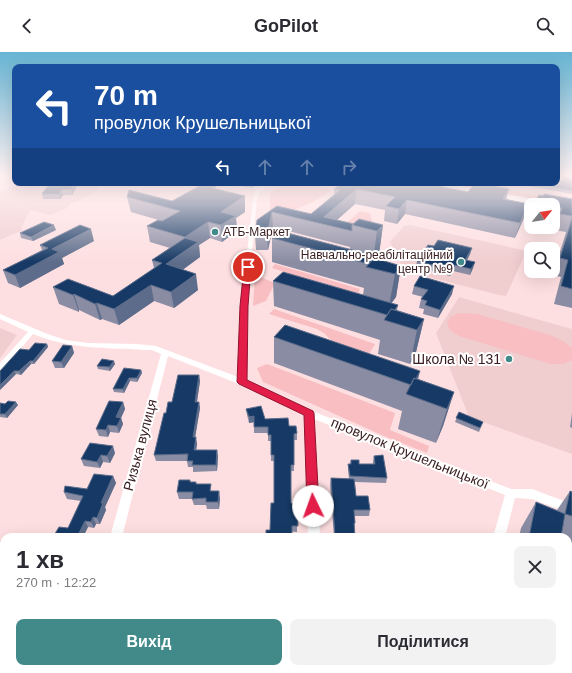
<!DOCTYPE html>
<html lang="uk">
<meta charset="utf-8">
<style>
body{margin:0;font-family:Arial,sans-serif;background:#f2f2f3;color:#2b2b33;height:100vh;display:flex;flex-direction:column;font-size:15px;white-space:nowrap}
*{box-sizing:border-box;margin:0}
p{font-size:13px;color:#7c7c81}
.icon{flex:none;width:22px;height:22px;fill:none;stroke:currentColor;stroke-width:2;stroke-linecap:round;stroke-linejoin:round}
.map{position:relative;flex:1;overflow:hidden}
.panel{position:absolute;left:0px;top:481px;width:572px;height:140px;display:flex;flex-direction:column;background:#fff;border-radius:12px 12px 0 0;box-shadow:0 4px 16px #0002}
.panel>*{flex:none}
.top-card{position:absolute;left:12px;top:12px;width:548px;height:122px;border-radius:8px;box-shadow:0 4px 16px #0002;background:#1a4fa0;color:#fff;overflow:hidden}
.needle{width:26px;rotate:60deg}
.tools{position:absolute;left:524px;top:146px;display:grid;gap:8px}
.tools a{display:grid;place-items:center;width:36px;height:36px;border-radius:8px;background:#fff;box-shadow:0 4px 16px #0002;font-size:20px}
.pin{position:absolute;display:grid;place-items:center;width:34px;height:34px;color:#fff;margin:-17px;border:2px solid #fff;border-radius:50%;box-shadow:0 1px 4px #0007}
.me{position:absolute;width:44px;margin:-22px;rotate:357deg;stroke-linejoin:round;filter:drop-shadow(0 0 3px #0008)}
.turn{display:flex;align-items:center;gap:14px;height:84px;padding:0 16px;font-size:18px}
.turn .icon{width:52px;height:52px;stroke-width:2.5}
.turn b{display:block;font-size:28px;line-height:34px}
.lanes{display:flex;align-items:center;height:38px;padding:0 16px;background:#0003;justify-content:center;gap:20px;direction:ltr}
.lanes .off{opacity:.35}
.round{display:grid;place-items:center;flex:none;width:42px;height:42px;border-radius:8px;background:#f2f2f3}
.summary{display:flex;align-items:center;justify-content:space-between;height:68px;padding:0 16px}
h1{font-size:24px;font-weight:800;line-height:30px}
.action{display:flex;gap:8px;margin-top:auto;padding:8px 16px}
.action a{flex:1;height:46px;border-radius:8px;background:#428a8a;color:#fff;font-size:16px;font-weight:800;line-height:46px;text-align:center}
.action a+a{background:#f2f2f3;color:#2b2b33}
header{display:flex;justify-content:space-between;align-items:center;height:52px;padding:0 16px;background:#fff;font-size:18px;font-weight:800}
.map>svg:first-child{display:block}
.built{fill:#f0ced0}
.green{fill:#f8bec1}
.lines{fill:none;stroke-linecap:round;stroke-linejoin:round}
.street{fill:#fff;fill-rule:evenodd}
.highway{fill:#fff;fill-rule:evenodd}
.wall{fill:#8a8ca3}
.shaded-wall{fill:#5c6c8a}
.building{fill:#163a65;stroke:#5c6c8a}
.route{fill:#e11d48;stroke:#92132f}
.poi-dot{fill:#428a8a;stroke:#fff;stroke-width:1.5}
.labels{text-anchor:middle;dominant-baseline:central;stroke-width:4;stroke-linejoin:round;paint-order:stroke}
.far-poi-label{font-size:12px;fill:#381c1f;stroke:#fff;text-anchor:start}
.poi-label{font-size:14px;fill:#381c1f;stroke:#fff;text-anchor:end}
.street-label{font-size:14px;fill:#381c1f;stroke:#fff}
</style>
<header><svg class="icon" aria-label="back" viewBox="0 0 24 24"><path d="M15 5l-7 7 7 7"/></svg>GoPilot<svg class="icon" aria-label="search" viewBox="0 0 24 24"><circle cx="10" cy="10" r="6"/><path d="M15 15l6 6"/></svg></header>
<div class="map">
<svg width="572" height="621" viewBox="0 0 572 621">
<rect width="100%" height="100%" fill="#fedfe1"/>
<path class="built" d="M20,131H101L103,132L98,134V138L76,150H72L67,156L50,163L30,158L21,176L23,178L0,188V140Z
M410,173L523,198L525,202L506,244L499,243L409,220L404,218L390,190L404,174Z
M459,245L572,277V402L469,365L436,281Z
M0,276L17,283L0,306Z"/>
<path class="green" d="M287,131H300L332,138C317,149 292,161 274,162L270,158V141Z
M444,131H470L572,150V155Z
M360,159L370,161L376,186L340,177Z
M275,212L360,237L356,247L323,233L272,216Z
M255,223L275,231L266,249L253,254Z
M274,257L375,292L369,302L357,315L325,282L317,277L269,262Z
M459,261L477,262L550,283L563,289L572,296V308L564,312H551L459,284L450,278L447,271L450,265Z
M267,312L395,361L390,378L429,394L427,401L384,384L263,330L257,316Z"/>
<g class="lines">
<path class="street" d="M266,131H271L260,140L257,147L247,254L246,329L312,359L480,425L511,437H532L572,452V462L532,447L515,446L505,485H493L505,443L314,367L320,485H308L305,363L239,332L168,304L122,485H110L161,302L152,298H145C104,295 73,298 33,282L3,318L0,319V311L28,280L0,267V262L45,281L65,288L88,291L137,292L156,294L238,325L241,254L253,147L256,138Z
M74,617H88L87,621H73Z
M313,617H327V621H313Z
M482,617H496L498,621H484Z"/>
<path class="highway" d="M429,131H446L549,150L553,153H535L433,133Z"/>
</g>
<path class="wall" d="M572,126V142L512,131H557L562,129Z
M50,131H79L72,143H63L60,147H43L42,142Z
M226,131H260L251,136Z
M351,131H444L443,136L468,140L509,137L506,147L529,152L524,166L515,186L405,162L397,172L384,169L385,158L355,152L337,168L354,172L383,173L379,202L377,204L379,205V208L401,214L396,245L391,252L398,253L397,258L424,267L416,300L410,312L378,302L380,288L274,254L273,229L363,243L364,236L272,210V186L350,197V195L273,175L268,198H256L255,183L277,154L311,162L334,143V137Z
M216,134V137L245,144V160L236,166L237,179L222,190L210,186L199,193L200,205L182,218L198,238L174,256L154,249L119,273L102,267L100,268L79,258V260L59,252L53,235L113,244L154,216L152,208L170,196L150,190L147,174L162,169L131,160L127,145L172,149Z
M539,143L572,147V256L554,252L561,225L553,223L566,180L554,178L556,172L553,171V153H535Z
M56,178L33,189L21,186L20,181Z
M94,189L62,206L64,212L20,236L8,231L3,218L42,198L40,193Z
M434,194L472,196L470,202L467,208L475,210L473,216L470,223L453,219L450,224L416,215L417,209Z
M414,234L452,242L438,266L423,262L424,257L419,256L421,247L423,245L412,242Z
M274,285L418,327L454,340L443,374L436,391L398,377L402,359L274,311Z
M47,292L48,295L34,312H31L21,323L16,322L0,338L29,298Z
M72,294L74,301L64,316H55L52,309Z
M115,312L110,319L98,317L97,314Z
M141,318L142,321L137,330L130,329L124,341L114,340L113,337Z
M199,323L200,329L197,350H199L200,356L195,385L197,392L196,398L218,404L217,419L193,420V415H188L187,409H156L154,403L166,361L172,350Z
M123,350L125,357L121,366L123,372L119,381L110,380L108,385L99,384L96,377Z
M0,351L18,353L7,366L0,365Z
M246,357L265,367L289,374L297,381V388H294V419H291V451H297V480L270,478L274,451V409H271V389H268V381H254V370L249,371L247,363Z
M459,360L483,370L479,380L455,370Z
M572,361V376L570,375Z
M115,401L110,411L103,410L100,416L84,414L81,407Z
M374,404L387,426L386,431L355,430L356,444L370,458L369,464H355V471L354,477L355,485H334L330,433L331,426L349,427L348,418V412H350L351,408L359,412H373V409Z
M113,424L116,431L105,455L106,458L100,472H96L94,476L88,475L83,485H53L68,476L81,449L67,447L64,440L87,437Z
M191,430L212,439L220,446L219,457H207L206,453H194L192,447H179L177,440Z
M570,439L572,440V499L568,497V485H519L521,476L536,450L557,458Z
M504,617H561L560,620L559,621H504L503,620Z"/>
<path class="shaded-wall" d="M75,131H79L72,143L71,137Z
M251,131H260L251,136Z
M440,131H444L442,140L437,134Z
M357,137L355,152L330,174L324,165Z
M509,137L505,151L503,147Z
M61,138L63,143L60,147L59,142Z
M245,144V160L236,166L237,179L222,190L221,173V160Z
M407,148L405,162L397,172L399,157Z
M529,152L524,166L515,186L520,171Z
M272,160L273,175L268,198L267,183Z
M208,170L210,186L199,193L200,205L169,228L166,212L187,198L185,185Z
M54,173L56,178L33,189L31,185Z
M383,173L379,202L373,209L377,179Z
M91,177L94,189L62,206L64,212L20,236L15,223L52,197Z
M472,196L470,202L464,214L465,208Z
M475,210L473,216L470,223L471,217Z
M455,213L453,219L450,224L452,218Z
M401,214L396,245L389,254L395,222Z
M196,222L198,238L174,256L171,240Z
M151,233L154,249L119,273L114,257Z
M454,234L452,242L438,266L440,258Z
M74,242L79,258V260L73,243Z
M97,251L102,267L100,268L95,252Z
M424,267L416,300L410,312L417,278Z
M47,292L48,295L34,312L33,309Z
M72,294L74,301L64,316L61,310Z
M30,309L31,312L21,323L19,319Z
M114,309L115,312L110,319L109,315Z
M141,318L142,321L137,330V326Z
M14,319L16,322L0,338V333Z
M420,319L414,345L413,333Z
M199,323L200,329L196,356L195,350Z
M129,326L130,329L124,341L123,337Z
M454,340L443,374L436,391L447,357Z
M16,350L18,353L7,366L5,362Z
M123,350L125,357L121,366L123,372L119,381L117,374L116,365Z
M199,350L200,356L194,392L193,385Z
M254,364L255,370L249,371V365Z
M108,373L110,380L108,385L106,378Z
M196,385L197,392L195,405L194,398Z
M113,394L115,401L110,411L107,404Z
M217,398L218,404L217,419L216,413Z
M101,403L103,410L100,416L97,410Z
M113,424L116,431L105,455L106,458L100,472L97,466L101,451Z
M219,439L220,446L219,457L218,450Z
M93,465L96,472L94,476L91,470Z
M85,469L88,475L83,485H77Z"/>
<path class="building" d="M563,125L572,126V139L527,131H557V128L562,129Z
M50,131H75L71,137L61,138L59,142H42Z
M205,131L216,134L212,136L245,144L221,160L236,164L221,173L208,170L185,185L147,174L158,168L162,169L180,159L127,145L129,138L172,149Z
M343,131L350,132L351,131H440L437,134L468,140L475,131H477L509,137L503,147L529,152L520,171L407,148L399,157L386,154L395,145L357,137L324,165L354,172L352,173V179L272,160L267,183H255L257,168L277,154L311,162L340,138L334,137Z
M544,142L572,147V164L560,162L562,156L553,154V153H546L535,151L539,143L543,144Z
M572,166V237L561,234L568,208L560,206Z
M359,167L383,173L377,179L352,173Z
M44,170L54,173L31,185L20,181Z
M80,173L91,177L52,197L59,200L15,223L3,218L48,196L40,193Z
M280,179L379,205L377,207L374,206L369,212L272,186Z
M185,186L198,190L166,212L196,222L171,240L151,233L114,257L97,251L95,252L74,242L73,243L53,235L68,227L113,244L162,211L152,208Z
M438,188L472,196L465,208L475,210L471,217L455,213L452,218L417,209L428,193L434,194Z
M374,206L401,214L395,222L366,215Z
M283,220L398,253L395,258L391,257L387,263L273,229Z
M420,224L454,234L440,258L425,253L427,249L421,247L428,238L414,234Z
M391,257L424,267L417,278L384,268Z
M285,273L420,319L416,327L414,326L411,333L274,285Z
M35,291L47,292L33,309H30L19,319H14L0,333V319L20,297L29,298Z
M63,293L72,294L61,310L52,309Z
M102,307L114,309L109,315L97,314Z
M124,316L141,318L137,326H129L123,337H113Z
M178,323H199L195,350H199L193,385H196L194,398H217L216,413H192L193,409H187L188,402L154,403L164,361H166L168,350H172Z
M414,326L454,340L447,357L406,342Z
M8,349L16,350L5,362H0V351L5,352Z
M109,349L123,350L116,365L121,366L117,374L108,373L106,378L96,377Z
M261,354L265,367L288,366L289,374H296L297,381L294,382V413H291V451H297L298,474H292V485H266V478H270L271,451H274V403H271V383H268V375H254V364L249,365L246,357Z
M459,360L483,370L480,376L456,366Z
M90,391L113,394L107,404L101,403L97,410L81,407Z
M383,403L387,426L350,424L348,412H351V408H359V412H375L374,404Z
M94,422L113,424L101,451H103L97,466L93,465L91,470L85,469L77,485H53L59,475L68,476L83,444L64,440L65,434L87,437Z
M331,426L354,427L356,444H368L370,458H354L355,471H354L355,485H335Z
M179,428H190V430H196V432H211L210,439H219L218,450H206V446L192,447L193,440H177Z
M570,439L572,440V464L565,462Z
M536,450L565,462L561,485H529Z
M242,617H264V621H242Z
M282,617H301V621H282Z
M343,617H404L405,621H343Z
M556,617H561L560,620Z"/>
<linearGradient id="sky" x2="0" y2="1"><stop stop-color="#66b4d3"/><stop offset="0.59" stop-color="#fff1f2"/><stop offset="1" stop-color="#fff1f2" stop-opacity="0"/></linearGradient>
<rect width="572" height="210" fill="url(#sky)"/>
<path class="route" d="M248,213L251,215L248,254L247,328L313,359L314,361L319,454L317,458L313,459L308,458L307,454L304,363L239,332L237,330L240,254L244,215Z"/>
<g class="poi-dot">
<circle cx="215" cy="180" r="4"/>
<circle cx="461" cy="210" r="4"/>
<circle cx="509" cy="307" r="4"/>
</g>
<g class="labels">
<g class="far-poi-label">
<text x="223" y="180">АТБ-Маркет</text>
<text x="453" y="203" text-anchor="end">Навчально-реабілітаційний<tspan x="453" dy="14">центр №9</tspan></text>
</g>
<g class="poi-label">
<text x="501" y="307">Школа № 131</text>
</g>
<g class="street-label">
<text transform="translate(140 393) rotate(-75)">Ризька вулиця</text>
<text transform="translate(410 401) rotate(22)">провулок Крушельницької</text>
</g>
</g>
</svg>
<div class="tools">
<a><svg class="needle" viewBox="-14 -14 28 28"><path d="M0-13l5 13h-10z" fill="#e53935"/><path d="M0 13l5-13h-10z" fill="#7c7c81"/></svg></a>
<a><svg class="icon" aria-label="search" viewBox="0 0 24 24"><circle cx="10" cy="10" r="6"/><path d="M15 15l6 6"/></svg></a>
</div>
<div class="pin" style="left:248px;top:215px;background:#d93025"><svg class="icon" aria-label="arrive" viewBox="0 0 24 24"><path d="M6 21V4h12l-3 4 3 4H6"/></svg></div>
<svg class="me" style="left:313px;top:454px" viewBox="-20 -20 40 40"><circle r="19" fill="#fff"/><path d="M0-13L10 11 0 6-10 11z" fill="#e11d48"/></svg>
<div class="top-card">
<div class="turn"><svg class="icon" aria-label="left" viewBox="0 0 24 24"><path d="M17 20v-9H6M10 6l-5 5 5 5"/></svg><div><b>70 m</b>провулок Крушельницької</div></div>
<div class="lanes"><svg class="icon" aria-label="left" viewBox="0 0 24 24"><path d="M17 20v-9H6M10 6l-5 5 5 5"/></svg><svg class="icon off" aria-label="ahead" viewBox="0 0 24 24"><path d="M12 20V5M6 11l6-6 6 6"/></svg><svg class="icon off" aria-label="ahead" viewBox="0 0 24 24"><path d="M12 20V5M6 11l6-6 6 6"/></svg><svg class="icon off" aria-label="right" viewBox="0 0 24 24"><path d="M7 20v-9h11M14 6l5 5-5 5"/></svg></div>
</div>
<section class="panel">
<div class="summary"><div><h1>1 хв</h1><p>270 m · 12:22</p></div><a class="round"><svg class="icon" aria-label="close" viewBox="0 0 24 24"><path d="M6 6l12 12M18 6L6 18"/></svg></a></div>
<div class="action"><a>Вихід</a><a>Поділитися</a></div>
</section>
</div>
